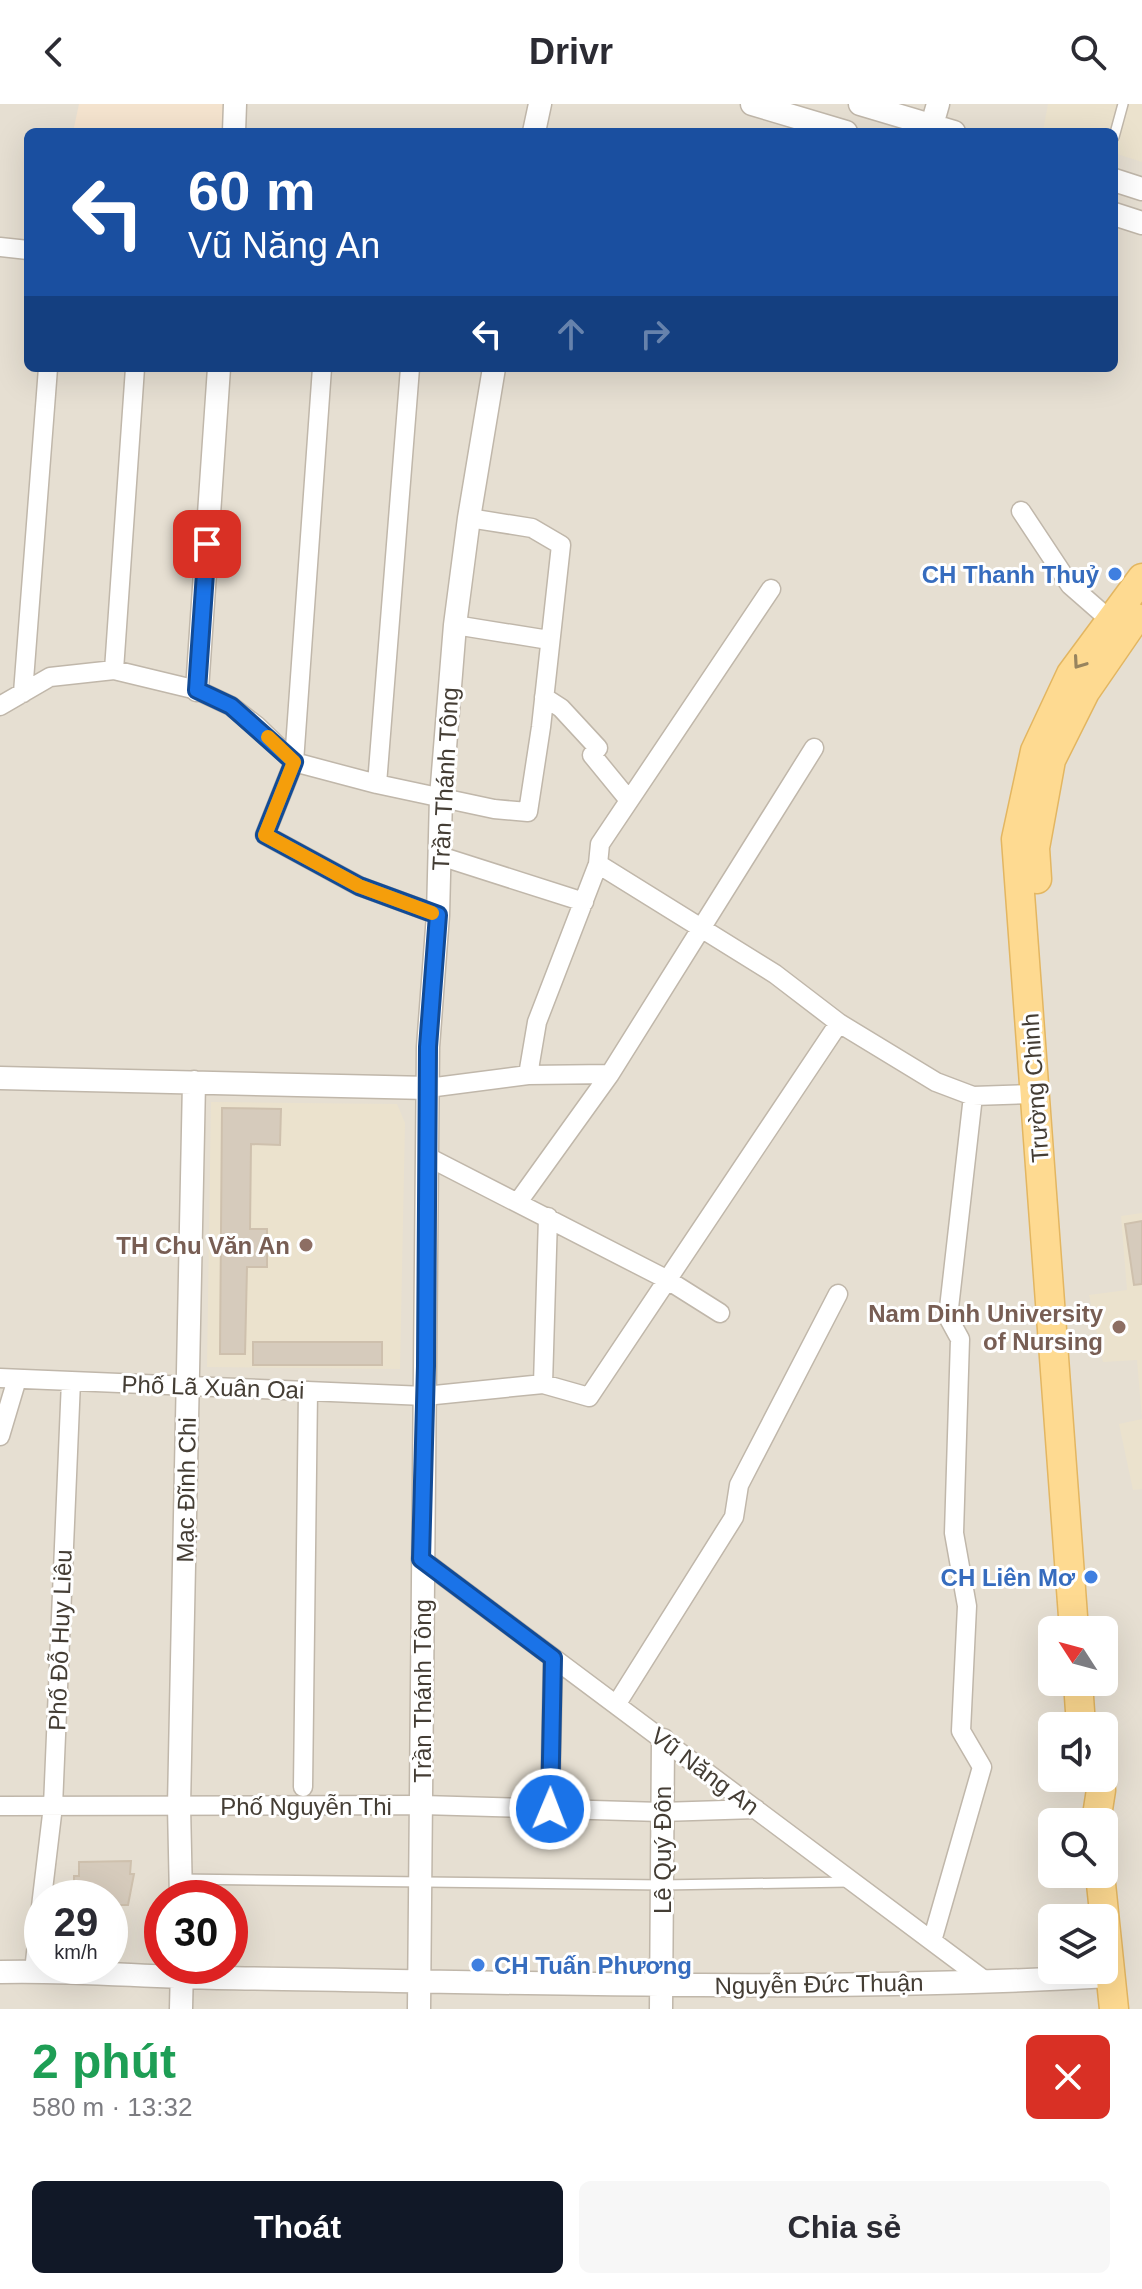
<!DOCTYPE html>
<html lang="vi">
<meta charset="utf-8">
<style>
body{margin:0;font-family:Arial,sans-serif;background:#f7f7f7;color:#2b2b33;height:100vh;display:flex;flex-direction:column;font-size:30px;white-space:nowrap}
*{box-sizing:border-box;margin:0}
p{font-size:26px;color:#7c7c81}
.icon{flex:none;width:44px;height:44px;fill:none;stroke:currentColor;stroke-width:2;stroke-linecap:round;stroke-linejoin:round}
.map{position:relative;height:1905px;overflow:hidden}
.side{display:flex;flex-direction:column;background:#fff;flex:1}
.side>*{flex:none}
.hud{position:absolute;left:24px;top:24px;width:1094px;height:244px;border-radius:12px;box-shadow:0 8px 32px #0002;background:#1a4fa0;color:#fff;overflow:hidden}
.needle{width:52px;rotate:306deg}
.tools{position:absolute;left:1038px;top:1512px;display:grid;gap:16px}
.tools a{display:grid;place-items:center;width:80px;height:80px;border-radius:12px;background:#fff;box-shadow:0 8px 32px #0002;font-size:40px}
.speed{position:absolute;left:24px;top:1776px;display:flex;gap:16px;font-size:40px;font-weight:700;text-align:center}
.speed>*{display:grid;place-content:center;width:104px;height:104px;border-radius:50%;background:#fff;box-shadow:0 8px 32px #0002;line-height:1}
.speed small{font-size:20px;font-weight:400}
.speed .limit{border:12px solid #d22;background:#fff;color:#111}
.pin{position:absolute;display:grid;place-items:center;width:68px;height:68px;color:#fff;margin:-34px;border-radius:16px;box-shadow:0 4px 12px #0006}
.me{position:absolute;width:88px;margin:-44px;rotate:1deg;stroke-linejoin:round;filter:drop-shadow(0 0 6px #0008)}
.turn{display:flex;align-items:center;gap:28px;height:168px;padding:0 32px;font-size:36px}
.turn .icon{width:104px;height:104px;stroke-width:2.5}
.turn b{display:block;font-size:56px;line-height:68px}
.lanes{display:flex;align-items:center;height:76px;padding:0 32px;background:#0003;justify-content:center;gap:40px;direction:ltr}
.lanes .off{opacity:.35}
.round{display:grid;place-items:center;flex:none;width:84px;height:84px;border-radius:12px;background:#f7f7f7}
.summary{display:flex;align-items:center;justify-content:space-between;height:136px;padding:0 32px}
h1{font-size:48px;font-weight:700;line-height:60px;color:#1e9e55}
.cta{display:flex;gap:16px;margin-top:auto;padding:16px 32px}
.cta a{flex:1;height:92px;border-radius:12px;background:#111827;color:#fff;font-size:32px;font-weight:700;line-height:92px;text-align:center}
.cta a+a{background:#f7f7f7;color:#2b2b33}
header{display:flex;justify-content:space-between;align-items:center;height:104px;padding:0 32px;background:#fff;font-size:36px;font-weight:700}
.map>svg:first-child{display:block}
.residential{fill:#e6dfd2;fill-rule:evenodd}
.commercial{fill:#f4e3ce}
.education{fill:#ebe2cd}
.building{fill:#d6cbbc;stroke:#cec0ad;stroke-width:2}
.lines{fill:none;stroke-linecap:round;stroke-linejoin:round}
.service-casing{stroke:#c0b7aa;stroke-width:12}
.minor-casing{stroke:#c0b7aa;stroke-width:21}
.tertiary-casing{stroke:#c0b7aa;stroke-width:25}
.primary-casing{stroke:#e3b661;stroke-width:31}
.service{stroke:#fff;stroke-width:9}
.minor{stroke:#fff;stroke-width:18}
.tertiary{stroke:#fff;stroke-width:22}
.primary{stroke:#feda91;stroke-width:28}
.oneway{stroke:#98845e}
.route-casing{stroke:#114b97;stroke-width:20}
.route{stroke:#1a73e8;stroke-width:14}
.slow{stroke:#f59e0b;stroke-width:14}
.shop-dot{fill:#3f7fe0;stroke:#fff;stroke-width:3}
.education-dot{fill:#8d6e63;stroke:#fff;stroke-width:3}
.labels{text-anchor:middle;dominant-baseline:central;stroke-width:6;stroke-linejoin:round;paint-order:stroke}
.shop-label{font-size:24px;font-weight:bold;fill:#366cbe;stroke:#fff;text-anchor:end}
.street-label{font-size:24px;fill:#443d34;stroke:#fff}
.education-label{font-size:24px;font-weight:bold;fill:#785e54;stroke:#fff;text-anchor:end}
</style>
<header><svg class="icon" aria-label="back" viewBox="0 0 24 24"><path d="M15 5l-7 7 7 7"/></svg>Drivr<svg class="icon" aria-label="search" viewBox="0 0 24 24"><circle cx="10" cy="10" r="6"/><path d="M15 15l6 6"/></svg></header>
<div class="map">
<svg width="1142" height="1905" viewBox="0 0 1142 1905">
<rect width="100%" height="100%" fill="#f2ede4"/>
<path class="residential" d="M0,0H1142V1905H0ZM28,28H1114V264H28ZM1052,1526H1104V1578H1052ZM1052,1622H1104V1674H1052ZM1052,1718H1104V1770H1052ZM42,1794H110V1862H42ZM162,1794H230V1862H162ZM1052,1814H1104V1866H1052Z"/>
<path class="commercial" d="M79,0H226L224,28H73Z"/>
<path class="education" d="M1048,0H1142V58L1114,49V28L1043,27Z
M211,998L397,1000L405,1019L400,1265L207,1263Z
M1142,1109V1315L1137,1256L1103,1258L1089,1191L1127,1186L1121,1112Z
M1142,1315V1385L1133,1386L1119,1320Z"/>
<path class="building" d="M222,1004L281,1005L280,1041L251,1040L250,1125H267V1163H247L245,1250H220Z
M1142,1117V1180L1134,1181L1125,1120Z
M253,1238H382V1261H253Z
M131,1757L130,1770H134L128,1801H110V1794H78L79,1787H74V1772H79V1758Z"/>
<g class="lines">
<defs>
<path id="service" d="M1114,33L1123,0
M180,1775L662,1781L849,1778"/>
<path id="minor" d="M0,143L28,146
M322,264L294,658L265,731L359,782L438,811
M1021,407L1070,481L1110,516
M455,521L549,536
M114,566L135,264
M23,589L48,264
M544,593L561,604L598,644L592,651L628,695
M0,602L50,573L114,566L197,586L231,602L257,622L294,658L377,680L494,705L528,708L541,623L561,441L532,424L469,414
M377,680L410,264
M440,752L584,798
M598,760L775,870L839,919L936,978L973,992L1035,990
M528,971L537,918L598,760L600,740L771,485
M428,984L528,971L610,970
M428,1053L666,1175L720,1209
M518,1098L610,970L814,644
M0,1274L425,1292L543,1280L548,1113
M543,1280L589,1293L839,919
M0,1332L17,1275
M421,1455L988,1879
M616,1601L734,1413L739,1381L838,1190
M303,1683L308,1287
M0,1702L422,1701L661,1708L756,1705
M550,1705L553,1554
M42,1794L53,1702L71,1277
M932,1837L982,1663L961,1627L967,1502L954,1429L960,1235L948,1213L973,992
M34,1867L42,1794"/>
<path id="tertiary" d="M752,0L846,28
M860,0L954,28
M234,28L235,0
M534,28L540,0
M930,28L938,0
M1114,76L1142,85
M1114,110L1142,119
M197,586L219,264
M0,974L428,984
M181,1794L179,1702L194,978
M0,1868C72,1866 145,1873 217,1874C515,1878 812,1889 1110,1872
M181,1905L182,1862
M419,1905L428,943L438,811L441,693L455,521L469,414L494,264
M661,1905L663,1636"/>
<path id="primary" d="M1037,775L1035,744L1051,656L1085,588L1136,514
M1074,1526L1016,735L1035,647L1071,570L1142,474
M1078,1578L1081,1622
M1096,1718L1101,1686L1100,1674
M1100,1770L1114,1905"/>
</defs>
<use href="#service" class="service-casing"/>
<use href="#minor" class="minor-casing"/>
<use href="#tertiary" class="tertiary-casing"/>
<use href="#primary" class="primary-casing"/>
<use href="#service" class="service"/>
<use href="#minor" class="minor"/>
<use href="#tertiary" class="tertiary"/>
<use href="#primary" class="primary"/>
</g>
<defs><path id="oneway-chevron" d="M-2-3.5L2.5 0L-2 3.5" fill="none" stroke-width="1.6" stroke-linecap="round" stroke-linejoin="round" transform="scale(2)"/></defs>
<use class="oneway" href="#oneway-chevron" transform="translate(1079 559) rotate(125)"/>
<g class="lines">
<defs>
<path id="route" d="M207,440L197,586L231,602L294,658L265,731L359,782L438,811L428,943L426,1262L421,1455L553,1554L550,1705"/>
</defs>
<use href="#route" class="route-casing"/>
<use href="#route" class="route"/>
<path class="slow" d="M268,633L294,658L265,731L359,782L432,809"/>
</g>
<g class="shop-dot">
<circle cx="1115" cy="470" r="8"/>
<circle cx="1091" cy="1473" r="8"/>
<circle cx="478" cy="1861" r="8"/>
</g>
<g class="education-dot">
<circle cx="306" cy="1141" r="8"/>
<circle cx="1119" cy="1223" r="8"/>
</g>
<g class="labels">
<g class="shop-label">
<text x="1099" y="470">CH Thanh Thuỷ</text>
<text x="1075" y="1473">CH Liên Mơ</text>
<text x="494" y="1861" text-anchor="start">CH Tuấn Phương</text>
</g>
<g class="street-label">
<text transform="translate(445 675) rotate(-87)">Trần Thánh Tông</text>
<text transform="translate(1035 984) rotate(-94)">Trường Chinh</text>
<text transform="translate(213 1283) rotate(2)">Phố Lã Xuân Oai</text>
<text transform="translate(186 1386) rotate(-89)">Mạc Đĩnh Chi</text>
<text transform="translate(60 1536) rotate(-88)">Phố Đỗ Huy Liêu</text>
<text transform="translate(422 1587) rotate(-90)">Trần Thánh Tông</text>
<text transform="translate(705 1667) rotate(37)">Vũ Năng An</text>
<text x="306" y="1702">Phố Nguyễn Thi</text>
<text transform="translate(662 1746) rotate(-90)">Lê Quý Đôn</text>
<text transform="translate(819 1880) rotate(-1)">Nguyễn Đức Thuận</text>
</g>
<g class="education-label">
<text x="290" y="1141">TH Chu Văn An</text>
<text x="1103" y="1209">Nam Dinh University<tspan x="1103" dy="28">of Nursing</tspan></text>
</g>
</g>
</svg>
<div class="tools">
<a><svg class="needle" viewBox="-14 -14 28 28"><path d="M0-13l5 13h-10z" fill="#e53935"/><path d="M0 13l5-13h-10z" fill="#7c7c81"/></svg></a>
<a><svg class="icon" aria-label="sound" viewBox="0 0 24 24"><path d="M4 9h4l5-4v14l-5-4H4zM17 9q2 3 0 6"/></svg></a>
<a><svg class="icon" aria-label="search" viewBox="0 0 24 24"><circle cx="10" cy="10" r="6"/><path d="M15 15l6 6"/></svg></a>
<a><svg class="icon" aria-label="layers" viewBox="0 0 24 24"><path d="M12 4l9 5-9 5-9-5zM3 14l9 5 9-5"/></svg></a>
</div>
<div class="speed"><div>29<small>km/h</small></div><div class="limit">30</div></div>
<div class="pin" style="left:207px;top:440px;background:#d93025"><svg class="icon" aria-label="arrive" viewBox="0 0 24 24"><path d="M6 21V4h12l-3 4 3 4H6"/></svg></div>
<svg class="me" style="left:550px;top:1705px" viewBox="-20 -20 40 40"><circle r="17" fill="#1a73e8" stroke="#fff" stroke-width="3"/><path d="M0-11L8 9 0 5-8 9z" fill="#fff"/></svg>
<div class="hud">
<div class="turn"><svg class="icon" aria-label="left" viewBox="0 0 24 24"><path d="M17 20v-9H6M10 6l-5 5 5 5"/></svg><div><b>60 m</b>Vũ Năng An</div></div>
<div class="lanes"><svg class="icon" aria-label="left" viewBox="0 0 24 24"><path d="M17 20v-9H6M10 6l-5 5 5 5"/></svg><svg class="icon off" aria-label="ahead" viewBox="0 0 24 24"><path d="M12 20V5M6 11l6-6 6 6"/></svg><svg class="icon off" aria-label="right" viewBox="0 0 24 24"><path d="M7 20v-9h11M14 6l5 5-5 5"/></svg></div>
</div>
</div>
<section class="side">
<div class="summary"><div><h1>2 phút</h1><p>580 m · 13:32</p></div><a class="round" style="background:#d93025;color:#fff"><svg class="icon" aria-label="close" viewBox="0 0 24 24"><path d="M6 6l12 12M18 6L6 18"/></svg></a></div>
<div class="cta"><a>Thoát</a><a>Chia sẻ</a></div>
</section>
